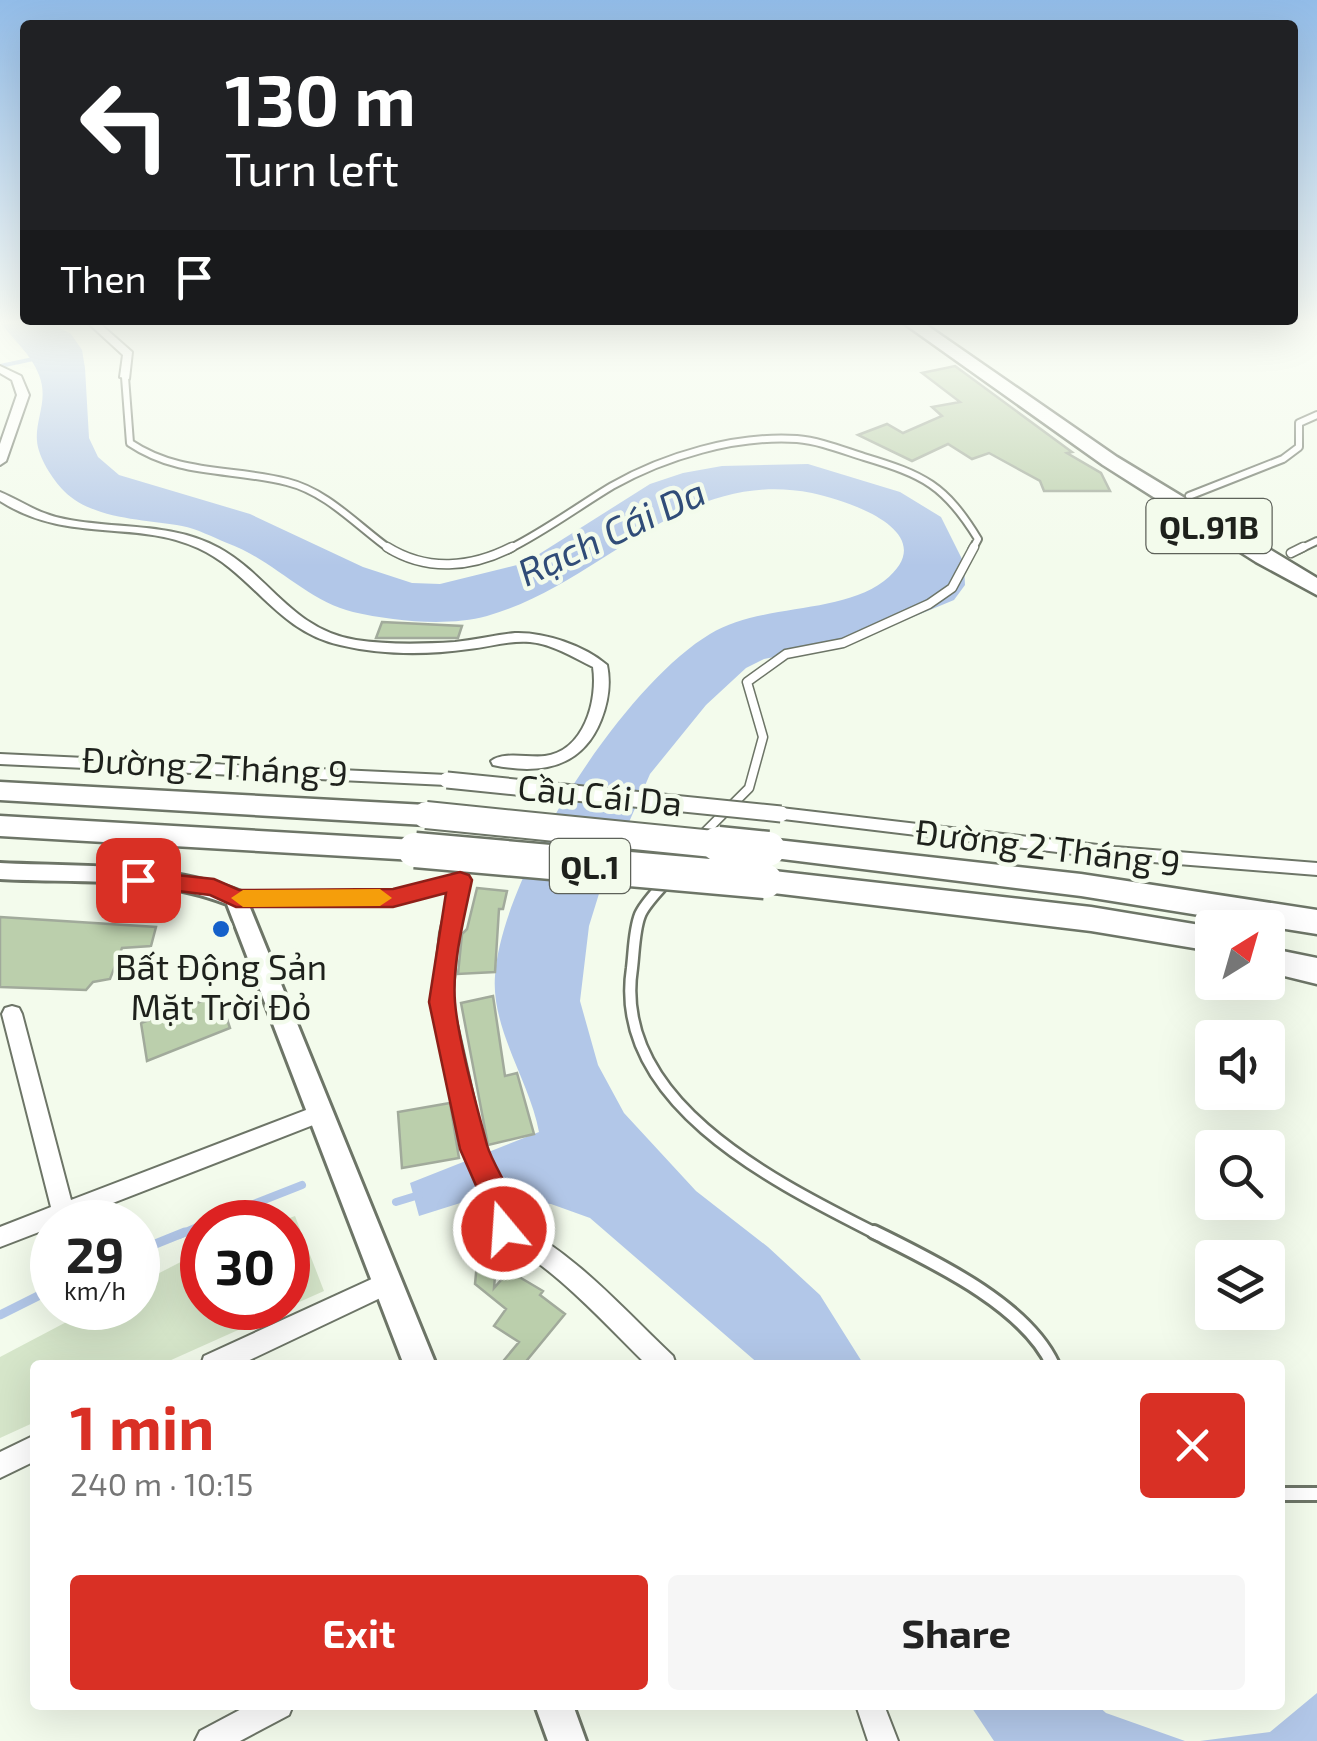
<!DOCTYPE html>
<meta charset="utf-8">
<style>
body{margin:0;font-family:"Exo 2",sans-serif;background:#f6f6f6;color:#222;height:100vh;display:flex;flex-direction:column;font-size:38px;white-space:nowrap}
*{box-sizing:border-box;margin:0}
p{font-size:32px;color:#767676}
.icon{flex:none;width:55px;height:55px;fill:none;stroke:currentColor;stroke-width:2;stroke-linecap:round;stroke-linejoin:round}
.map{position:relative;flex:1;overflow:hidden}
.drawer{position:absolute;left:30px;top:1360px;width:1255px;height:350px;display:flex;flex-direction:column;background:#fff;border-radius:10px;box-shadow:0 10px 40px #0002}
.drawer>*{flex:none}
.banner{position:absolute;left:20px;top:20px;width:1278px;height:305px;border-radius:10px;box-shadow:0 10px 40px #0002;background:#202124;color:#fff;overflow:hidden}
.needle{width:65px;rotate:37deg}
.tools{position:absolute;left:1195px;top:910px;display:grid;gap:20px}
.tools a{display:grid;place-items:center;width:90px;height:90px;border-radius:10px;background:#fff;box-shadow:0 10px 40px #0002;font-size:50px}
.speed{position:absolute;left:30px;top:1200px;display:flex;gap:20px;font-size:50px;font-weight:700;text-align:center}
.speed>*{display:grid;place-content:center;width:130px;height:130px;border-radius:50%;background:#fff;box-shadow:0 10px 40px #0002;line-height:1}
.speed small{font-size:25px;font-weight:400}
.speed .limit{border:15px solid #d22;background:#fff;color:#111}
.pin{position:absolute;display:grid;place-items:center;width:85px;height:85px;color:#fff;margin:-42px;border-radius:20px;box-shadow:0 5px 15px #0006}
.me{position:absolute;width:110px;margin:-55px;rotate:342deg;stroke-linejoin:round;filter:drop-shadow(0 0 8px #0008)}
.turn{display:flex;align-items:center;gap:35px;height:210px;padding:0 40px;font-size:45px}
.turn .icon{width:130px;height:130px;stroke-width:2.5}
.turn b{display:block;font-size:70px;line-height:85px}
.then{display:flex;align-items:center;height:95px;padding:0 40px;background:#0003;gap:20px;font-size:38px}
.round{display:grid;place-items:center;flex:none;width:105px;height:105px;border-radius:10px;background:#f6f6f6}
.headline{display:flex;align-items:center;justify-content:space-between;height:170px;padding:0 40px}
h1{font-size:60px;font-weight:700;line-height:75px;color:#d93025}
.cta{display:flex;gap:20px;margin-top:auto;padding:20px 40px}
.cta a{flex:1;height:115px;border-radius:10px;background:#d93025;color:#fff;font-size:40px;font-weight:700;line-height:115px;text-align:center}
.cta a+a{background:#f6f6f6;color:#222}
.map>svg:first-child{display:block}
.green{fill:#d6e6ca}
.water{fill:#b2c7e8}
.lines{fill:none;stroke-linecap:round;stroke-linejoin:round}
.stream-far2{stroke:#b2c7e8;stroke-width:4}
.stream-far1{stroke:#b2c7e8;stroke-width:8}
.stream{stroke:#b2c7e8;stroke-width:9}
.building{fill:#bbcfac;stroke:#a1aa9b;stroke-width:2.5}
.lane-far3-casing{stroke:#6d7567;stroke-width:10}
.lane-far2-casing{stroke:#6d7567;stroke-width:11}
.lane-far1-casing{stroke:#6d7567;stroke-width:15}
.lane-casing{stroke:#6d7567;stroke-width:18}
.street-casing{stroke:#6d7567;stroke-width:4}
.secondary-casing{stroke:#6d7567;stroke-width:6}
.highway-casing{stroke:#6d7567;stroke-width:5}
.lane-far3{stroke:#fff;stroke-width:6}
.lane-far2{stroke:#fff;stroke-width:8}
.lane-far1{stroke:#fff;stroke-width:10}
.lane{stroke:#fff;stroke-width:12}
.street{fill:#fff;fill-rule:evenodd}
.secondary{fill:#fff;fill-rule:evenodd}
.highway{fill:#fff;fill-rule:evenodd}
.street-bridge-casing{stroke:#6d7567;stroke-width:19;stroke-linecap:butt}
.highway-bridge-far1-casing{stroke:#6d7567;stroke-width:30;stroke-linecap:butt}
.highway-bridge-casing{stroke:#6d7567;stroke-width:39;stroke-linecap:butt}
.street-bridge{stroke:#fff;stroke-width:15}
.highway-bridge-far1{stroke:#fff;stroke-width:26}
.highway-bridge{stroke:#fff;stroke-width:34}
.route{fill:#d93025;stroke:#8d1f18;stroke-width:2.5}
.slow{fill:#f59e0b}
.poi-dot{fill:#1460ca;stroke:#f3fbec;stroke-width:4}
.labels{text-anchor:middle;dominant-baseline:central;stroke-width:9;stroke-linejoin:round;paint-order:stroke}
.shield{fill:#f3fbec;stroke:#5e625a;stroke-width:2.5}
.shield-label{font-size:32px;font-weight:bold;fill:#1e211c}
.street-label{font-size:35px;fill:#1e211c;stroke:#f3fbec}
.poi-label{font-size:35px;fill:#1e211c;stroke:#f3fbec}
.water-label{font-size:38px;font-style:italic;fill:#304c78;stroke:#f3fbec}
</style>
<div class="map">
<svg width="1317" height="1741" viewBox="0 0 1317 1741">
<rect width="100%" height="100%" fill="#f3fbec"/>
<path class="green" d="M295,1216L324,1291L288,1307V1222H278Z
M202,1251V1308H287L160,1365H35V1422L0,1438V1357L93,1308H138V1284Z"/>
<path class="water" d="M0,322H49L71,334L82,350L85,368L89,438L98,457L119,475L250,514L363,567L412,583L440,584L525,563L650,484L683,473L722,466L808,464L900,492L941,517L964,563L965,585L954,600L855,641L764,659L746,668L706,705L650,774L602,884L589,926L580,1001L598,1065L624,1113L696,1191L768,1247L820,1295L864,1365H760L590,1218L551,1204L473,1199L419,1216L410,1183L539,1132C530,1082 491,1029 495,976C502,874 623,686 710,634C761,603 839,615 884,581C945,533 850,501 812,493C681,467 602,584 487,616C447,627 393,621 353,612C307,601 272,559 227,543C213,537 197,529 182,526C145,519 93,520 64,491C53,480 38,457 37,441C35,419 49,400 39,375C31,354 12,338 0,322Z
M1317,1693V1741H1200L1270,1732Z
M970,1705H1097L1106,1713L1185,1741H994Z"/>
<g class="lines">
<path class="stream-far2" d="M0,366L38,358"/>
<path class="stream-far1" d="M396,1202L419,1195
M208,1222L302,1185
M179,1235L202,1225"/>
<path class="stream" d="M138,1251L185,1232
M0,1315L52,1289"/>
</g>
<path class="building" d="M955,366L1072,452L1067,453L1101,473L1110,491H1044L1040,481L989,453L972,459L948,444L912,461L858,435L887,424L903,433L942,416L932,407L960,402L922,373Z
M382,622L462,626L458,638H376Z
M477,888L507,891L503,909H499L495,972L458,974L462,934L467,929Z
M0,917L156,927L151,946L122,948L110,979L93,982L86,990L0,987Z
M219,995L230,1028L147,1061L141,1023Z
M493,996L505,1076L517,1073L534,1134L488,1145L461,1003Z
M450,1103L459,1158L402,1168L398,1112Z
M478,1252H497L494,1288L509,1271L543,1291L540,1295L565,1314L523,1365H500L519,1342L494,1326L506,1309L475,1284Z"/>
<g class="lines">
<defs>
<path id="lane-far3" d="M125,377L130,443C179,476 232,468 287,482C328,492 358,527 391,550
M1189,496L1283,459L1299,447V423L1317,415
M507,550C544,532 577,507 612,486C665,456 736,435 797,439C820,441 842,450 864,457C924,475 945,485 978,539L972,550
M1298,550L1317,541"/>
<path id="lane-far2" d="M387,547C427,572 471,568 512,547
M1291,553L1303,547
M702,835L749,788L763,737L747,682L786,654L843,643L929,604L952,588L974,547"/>
<path id="lane-far1" d="M668,879C659,890 645,903 640,915C634,930 634,952 632,968C611,1104 779,1184 879,1235"/>
<path id="lane" d="M874,1232C932,1261 1025,1304 1053,1365
M1280,1494H1317"/>
<path id="street" d="M87,322H98L132,352L129,379L120,377L123,355Z
M0,366L21,376L29,395L6,461L0,465V444L17,395L12,380L0,373Z
M0,492C26,503 39,515 70,520C120,529 174,523 219,548C271,577 291,629 356,640C389,645 422,644 455,642C475,640 495,635 515,633C545,632 585,646 607,665C611,684 608,702 601,720C582,768 540,775 493,765L491,761C504,751 528,758 545,756C584,751 598,701 593,667C573,657 552,644 530,642C509,640 489,647 469,649C427,655 382,655 340,645C276,631 253,573 198,548C134,519 67,544 0,501Z
M0,754L447,775L455,780L447,785L0,764Z
M781,808L1115,847L1317,863V875L1115,859L775,818L773,814L775,810Z
M461,874L470,880L458,933L452,1002L485,1149L513,1213L514,1223C576,1254 623,1309 673,1356L676,1365H647C600,1319 555,1267 496,1236L491,1213L463,1149L432,1002L440,933L450,889L393,905L236,906L230,904L227,899L230,894L236,892L393,891Z
M12,1006L19,1008L22,1014L71,1200L319,1105L326,1108L329,1114L326,1120L64,1222H52V1227L0,1247V1227L51,1207L2,1014L5,1008Z
M387,1272L395,1275L399,1283L395,1291L239,1365H201L204,1356Z
M35,1435V1461L0,1478V1452Z
M249,1705H293L289,1715L240,1741H195L200,1731Z
M856,1705H884L898,1741H868Z"/>
<path id="secondary" d="M0,863C82,867 167,862 244,893L436,1365H404L227,904C156,876 74,883 0,879Z
M535,1705H573L586,1741H548Z"/>
<path id="highway" d="M902,322H922L1117,457L1317,578V595L1256,562L1103,465Z
M0,782L426,805L436,808L440,815L436,822L426,825L0,800Z
M0,816L415,840L425,843L430,850L425,857L415,860L0,836Z
M768,839L1081,874L1317,910V934L1081,896L758,856L753,849L758,842Z
M765,870L1091,907L1212,927V951L1091,931L765,892L754,889L750,881L754,873Z
M1268,948L1317,958V984L1268,972Z"/>
</defs>
<use href="#lane-far3" class="lane-far3-casing"/>
<use href="#lane-far2" class="lane-far2-casing"/>
<use href="#lane-far1" class="lane-far1-casing"/>
<use href="#lane" class="lane-casing"/>
<use href="#street" class="street-casing"/>
<use href="#secondary" class="secondary-casing"/>
<use href="#highway" class="highway-casing"/>
<use href="#lane-far3" class="lane-far3"/>
<use href="#lane-far2" class="lane-far2"/>
<use href="#lane-far1" class="lane-far1"/>
<use href="#lane" class="lane"/>
<use href="#street" class="street"/>
<use href="#secondary" class="secondary"/>
<use href="#highway" class="highway"/>
<defs>
<path id="street-bridge" d="M447,780L781,814"/>
<path id="highway-bridge-far1" d="M426,815L743,847"/>
<path id="highway-bridge" d="M718,844L768,849
M415,850L765,881"/>
</defs>
<use href="#street-bridge" class="street-bridge-casing"/>
<use href="#highway-bridge-far1" class="highway-bridge-far1-casing"/>
<use href="#highway-bridge" class="highway-bridge-casing"/>
<use href="#street-bridge" class="street-bridge"/>
<use href="#highway-bridge-far1" class="highway-bridge-far1"/>
<use href="#highway-bridge" class="highway-bridge"/>
</g>
<linearGradient id="sky" x2="0" y2="1"><stop stop-color="#92bce8"/><stop offset="0.57" stop-color="#fafdf6"/><stop offset="1" stop-color="#fafdf6" stop-opacity="0"/></linearGradient>
<rect width="1317" height="566" fill="url(#sky)"/>
<path class="route" d="M138,871L214,879L239,890L393,889L460,872L469,875L472,880C464,919 452,963 455,1002C458,1040 477,1107 487,1145C495,1173 528,1209 515,1238L504,1242L494,1238L488,1213L460,1149L429,1002L446,893L393,907H236L210,895L130,885L126,880Z"/>
<path class="slow" d="M380,889L392,898L380,906L243,907L231,898L243,890Z"/>
<circle class="poi-dot" cx="221" cy="929" r="10"/>
<g class="labels">
<g class="shield">
<rect x="1146.5" y="499" width="125" height="54" rx="8"/>
<rect x="550" y="839" width="80" height="54" rx="8"/>
</g>
<g class="shield-label">
<text x="1209" y="526">QL.91B</text>
<text x="590" y="866">QL.1</text>
</g>
<g class="street-label">
<text transform="translate(215 765) rotate(3)">Đường 2 Tháng 9</text>
<text transform="translate(600 794) rotate(6)">Cầu Cái Da</text>
<text transform="translate(1048 846) rotate(7)">Đường 2 Tháng 9</text>
</g>
<g class="poi-label">
<text x="221" y="966">Bất Động Sản<tspan x="221" dy="40">Mặt Trời Đỏ</tspan></text>
</g>
<g class="water-label">
<text transform="translate(611 531) rotate(-25)">Rạch Cái Da</text>
</g>
</g>
</svg>
<div class="tools">
<a><svg class="needle" viewBox="-14 -14 28 28"><path d="M0-13l5 13h-10z" fill="#e53935"/><path d="M0 13l5-13h-10z" fill="#767676"/></svg></a>
<a><svg class="icon" aria-label="sound" viewBox="0 0 24 24"><path d="M4 9h4l5-4v14l-5-4H4zM17 9q2 3 0 6"/></svg></a>
<a><svg class="icon" aria-label="search" viewBox="0 0 24 24"><circle cx="10" cy="10" r="6"/><path d="M15 15l6 6"/></svg></a>
<a><svg class="icon" aria-label="layers" viewBox="0 0 24 24"><path d="M12 4l9 5-9 5-9-5zM3 14l9 5 9-5"/></svg></a>
</div>
<div class="speed"><div>29<small>km/h</small></div><div class="limit">30</div></div>
<div class="pin" style="left:138px;top:880px;background:#d93025"><svg class="icon" aria-label="arrive" viewBox="0 0 24 24"><path d="M6 21V4h12l-3 4 3 4H6"/></svg></div>
<svg class="me" style="left:504px;top:1229px" viewBox="-20 -20 40 40"><circle r="17" fill="#d93025" stroke="#fff" stroke-width="3"/><path d="M0-11L8 9 0 5-8 9z" fill="#fff"/></svg>
<div class="banner">
<div class="turn"><svg class="icon" aria-label="left" viewBox="0 0 24 24"><path d="M17 20v-9H6M10 6l-5 5 5 5"/></svg><div><b>130 m</b>Turn left</div></div>
<div class="then">Then<svg class="icon" aria-label="arrive" viewBox="0 0 24 24"><path d="M6 21V4h12l-3 4 3 4H6"/></svg></div>
</div>
<section class="drawer">
<div class="headline"><div><h1>1 min</h1><p>240 m · 10:15</p></div><a class="round" style="background:#d93025;color:#fff"><svg class="icon" aria-label="close" viewBox="0 0 24 24"><path d="M6 6l12 12M18 6L6 18"/></svg></a></div>
<div class="cta"><a>Exit</a><a>Share</a></div>
</section>
</div>
